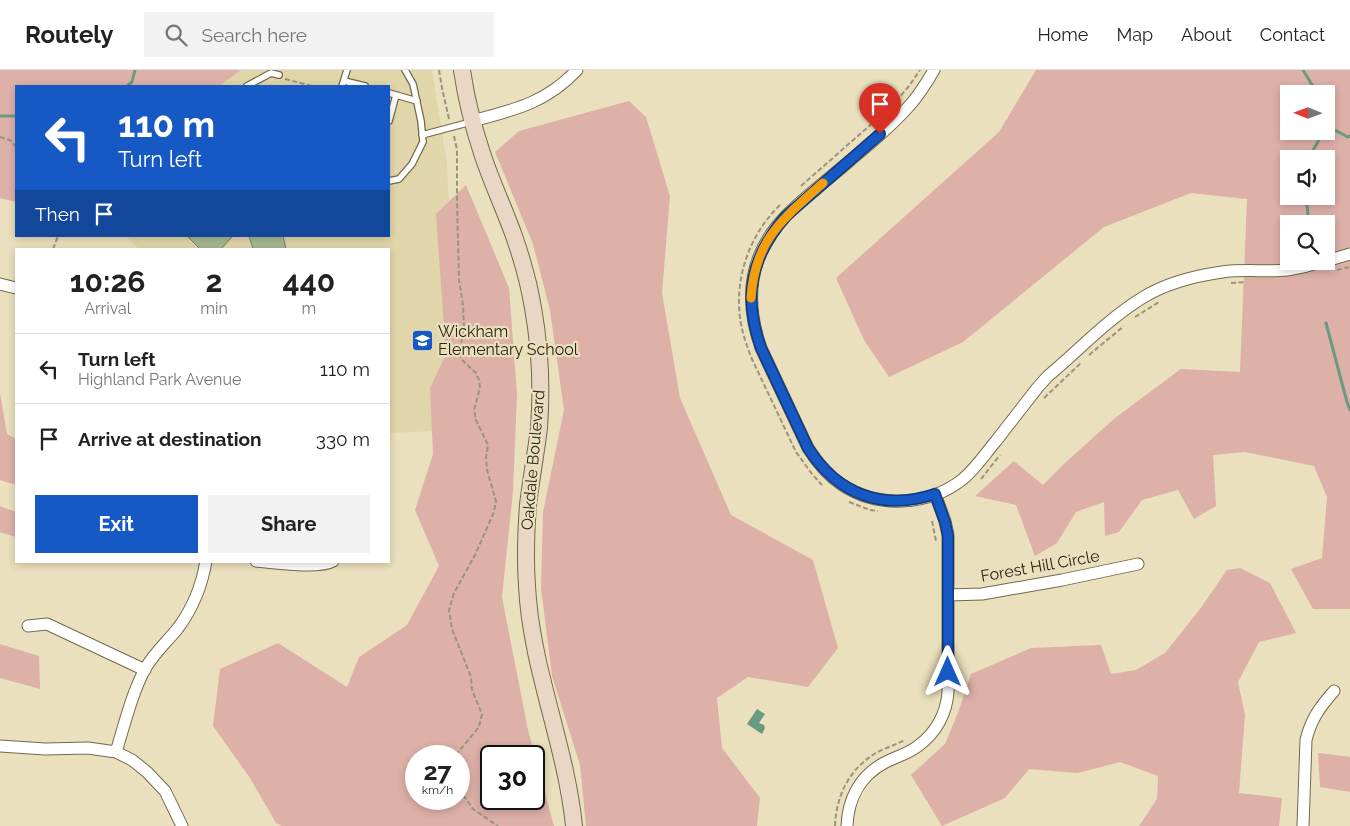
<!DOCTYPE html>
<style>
body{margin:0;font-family:Raleway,sans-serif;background:#f2f2f2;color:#222;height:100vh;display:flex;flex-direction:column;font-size:19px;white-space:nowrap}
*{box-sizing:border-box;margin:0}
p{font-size:16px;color:#767676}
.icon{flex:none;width:28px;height:28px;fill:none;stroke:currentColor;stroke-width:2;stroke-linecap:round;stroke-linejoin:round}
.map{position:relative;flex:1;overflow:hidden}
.drawer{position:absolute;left:15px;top:178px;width:375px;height:315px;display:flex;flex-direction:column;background:#fff;border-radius:0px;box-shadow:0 2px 8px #0003}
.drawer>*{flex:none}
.banner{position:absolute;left:15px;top:15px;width:375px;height:152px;border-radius:0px;box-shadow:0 2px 8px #0003;background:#1759c4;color:#fff;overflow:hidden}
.needle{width:32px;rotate:271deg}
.fabs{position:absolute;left:1280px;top:15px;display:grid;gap:10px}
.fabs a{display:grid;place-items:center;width:55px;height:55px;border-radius:0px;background:#fff;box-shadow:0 2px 8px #0003;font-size:25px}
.speed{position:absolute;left:405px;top:675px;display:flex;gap:10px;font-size:25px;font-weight:700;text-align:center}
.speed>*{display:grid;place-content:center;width:65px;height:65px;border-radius:50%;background:#fff;box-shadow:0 2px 8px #0003;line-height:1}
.speed small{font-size:12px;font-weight:400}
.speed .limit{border:2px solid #111;border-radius:8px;background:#fff;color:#111}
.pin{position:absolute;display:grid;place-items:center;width:42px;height:42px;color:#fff;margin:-51px -21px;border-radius:50% 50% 50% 0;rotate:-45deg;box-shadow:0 0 5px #0007}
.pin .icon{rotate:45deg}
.me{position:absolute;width:55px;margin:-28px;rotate:0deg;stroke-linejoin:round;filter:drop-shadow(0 0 4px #0008)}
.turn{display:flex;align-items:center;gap:18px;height:105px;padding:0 20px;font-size:22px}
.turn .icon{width:65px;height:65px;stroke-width:2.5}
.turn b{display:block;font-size:35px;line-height:42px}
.then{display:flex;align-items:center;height:48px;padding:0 20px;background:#0003;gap:10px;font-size:19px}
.eta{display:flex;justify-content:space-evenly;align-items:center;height:85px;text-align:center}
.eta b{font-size:30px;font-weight:700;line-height:35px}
.button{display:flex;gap:10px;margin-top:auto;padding:10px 20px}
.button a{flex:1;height:58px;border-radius:0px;background:#1759c4;color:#fff;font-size:20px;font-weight:700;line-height:58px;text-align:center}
.button a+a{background:#f2f2f2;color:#222}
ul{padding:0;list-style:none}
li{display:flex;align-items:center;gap:15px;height:70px;padding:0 20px;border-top:1px solid #e0e0e0}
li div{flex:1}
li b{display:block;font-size:19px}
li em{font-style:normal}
header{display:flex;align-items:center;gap:30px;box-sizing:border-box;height:70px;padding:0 25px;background:#fff;border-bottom:1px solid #e0e0e0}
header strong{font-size:24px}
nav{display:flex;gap:28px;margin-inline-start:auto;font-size:18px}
.search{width:350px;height:45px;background:#f2f2f2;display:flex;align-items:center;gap:12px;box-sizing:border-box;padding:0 18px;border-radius:0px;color:#767676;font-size:19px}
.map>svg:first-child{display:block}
.built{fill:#e1d5aa}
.green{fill:#ddb0a8;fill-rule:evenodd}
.water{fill:#6b9a82}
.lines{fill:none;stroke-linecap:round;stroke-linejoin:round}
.stream{stroke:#6b9a82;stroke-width:3}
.building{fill:#a5b98e;stroke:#748264}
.service-casing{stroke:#716949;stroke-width:8}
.minor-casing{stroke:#716949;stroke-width:13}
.secondary-casing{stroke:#716949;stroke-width:18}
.path{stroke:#9b947a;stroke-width:2;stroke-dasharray:5 2.5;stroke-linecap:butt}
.service{stroke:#fff;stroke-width:5.5}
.minor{stroke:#fff;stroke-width:11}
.secondary{stroke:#ead6c4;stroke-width:16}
.route-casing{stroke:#0f3a7f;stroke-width:12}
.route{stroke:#1759c4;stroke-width:9}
.slow{stroke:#f59e0b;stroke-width:9}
.labels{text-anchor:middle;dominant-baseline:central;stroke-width:4.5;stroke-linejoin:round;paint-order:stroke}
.poi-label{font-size:16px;fill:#282417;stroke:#eae0bd;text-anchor:start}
.street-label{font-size:16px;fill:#282417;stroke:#eae0bd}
</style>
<header>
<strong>Routely</strong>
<div class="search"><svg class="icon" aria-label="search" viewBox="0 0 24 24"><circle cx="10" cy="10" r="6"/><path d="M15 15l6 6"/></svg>Search here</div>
<nav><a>Home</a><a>Map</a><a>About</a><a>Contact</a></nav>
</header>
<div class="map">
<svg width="1350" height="756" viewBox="0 0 1350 756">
<rect width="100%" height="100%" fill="#eae0bd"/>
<path class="built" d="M168,0H432L447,94L460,360L389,363V179H139L126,166H389V16H146Z"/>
<path class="green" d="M0,0H241L219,16H16V132L0,128Z
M1036,0H1350V539H1313L1291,499L1322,488L1327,427L1314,396L1245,382L1213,385L1216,436L1194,449L1178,420L1142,430L1119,462L1105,466L1104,432L1076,442L1057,473L1035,486L1016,435L975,426L1014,391L1043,415L1066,392L1115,348L1181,299L1240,302L1247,129L1191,123L1104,157L963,272L889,307L864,270L836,208L999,62ZM1289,24H1326V61H1289ZM1289,89H1326V126H1289ZM1289,154H1326V191H1289Z
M629,31L646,47L670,126L662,223L680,328L731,445L813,490L838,578L808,617L748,607L717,628L722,678L760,728L757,756H586L580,695L552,606L541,518L543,442L564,340L550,240L533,174L495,82L519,61Z
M466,115L509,218L517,324L513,421L502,527L528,660L554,756H282L276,753L250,708L213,656L220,599L278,573L347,617L359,587L407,555L439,496L415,440L433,384L430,318L446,284L436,144ZM416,686H459V729H416ZM491,686H534V729H491Z
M0,323L7,364L16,369V415L0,410Z
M0,436L16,442V467L0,462Z
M1240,498L1270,513L1296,563L1259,572L1238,612L1245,645L1239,723L1282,728L1279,756H1139L1157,729L1158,706L1120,692L1078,703L1029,699L1005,728L942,756L911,705L945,674L959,640L971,604L1031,578L1101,575L1111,604L1136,600L1165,583L1200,539L1227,500Z
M0,574L39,586L40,619L0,608Z
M1318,683L1350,687V722L1320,717Z"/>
<path class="water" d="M757,639L765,644L759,653L764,655L765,658L762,664L747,654Z"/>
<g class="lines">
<path class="stream" d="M1303,0L1314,18L1316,24
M127,16L132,12L135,0
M0,46H16
M1327,56L1348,67L1350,66
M1308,89L1324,61
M1306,126L1309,154
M1326,253L1347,332L1350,340"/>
</g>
<path class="building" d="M187,166H233L221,179H200Z
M249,166H283L286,179H253Z"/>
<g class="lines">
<defs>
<path id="service" d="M344,11L365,16
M247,16L271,3L279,5
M342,16L347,0
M389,23L417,31
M389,51L396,25
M422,65L471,52
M389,111L399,109L412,94L423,72L421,51L413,14L405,0"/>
<path id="minor" d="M934,0C927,12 920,24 910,35C886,62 856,85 828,109C814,121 798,133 785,147C749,185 744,230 761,278L808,378C817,392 827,405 841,414C878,439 929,436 963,409C976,398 985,384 996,371C1010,353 1024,335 1038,317L1048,306C1079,280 1108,249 1142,228C1166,213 1194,206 1222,202C1243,199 1266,202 1287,200C1300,198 1312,195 1324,191
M472,51C514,40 546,33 577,0
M1326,191L1350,184
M0,214L16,218
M256,491C273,493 319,499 333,491
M948,525L982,524L1062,510L1138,494
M28,556L47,554L145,600
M0,676L45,679L88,678L116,682L132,690L147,702L165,721L182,756
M116,682C124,656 132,623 145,599C154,583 167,572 178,558C193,538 202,515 206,491
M847,756C848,729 860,706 884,693C895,687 908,684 918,676C936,663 947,643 948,621V465L945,451L935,424
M1303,756L1306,670C1311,649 1320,637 1334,621"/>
<path id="secondary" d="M462,0C466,28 473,56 482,83C491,111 504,138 514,166C522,189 529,213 533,238C540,277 542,318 539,358C536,383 531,409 528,435C526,462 525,489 527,516C531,598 566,675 574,756"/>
</defs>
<use href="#service" class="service-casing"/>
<use href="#minor" class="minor-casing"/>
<use href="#secondary" class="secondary-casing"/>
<path class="path" d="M439,0L442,18L449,49
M285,9L312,16
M454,66L457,80V131L459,210L463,235L464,257L461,276V289L476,303L479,310L480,318L474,340L476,350L488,375L486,387L487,400L496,431L494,442L475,485L454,523L449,540L452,559L471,607L472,620L482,644L479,657L455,686
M0,67L10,70L16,77
M801,116L893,35L909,16L920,0
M780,135C749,165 733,210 741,254C743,265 747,276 751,287L796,382L812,404L822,415
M53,179L58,166
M1337,200L1350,197
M1231,213L1246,212
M1135,247L1159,232
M1089,285L1124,256
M1044,328L1082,292
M981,409L1000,385
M849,432L870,440L878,441
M932,451L936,471
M459,719L473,739L498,756
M835,756C836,726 849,699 876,683C885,678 895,675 905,670"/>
<use href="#service" class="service"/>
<use href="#minor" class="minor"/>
<use href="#secondary" class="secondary"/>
</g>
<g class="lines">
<defs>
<path id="route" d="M880,64L786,146C750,188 743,227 761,278L808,378C838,425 883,441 935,424L945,452L948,466V602"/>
</defs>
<use href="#route" class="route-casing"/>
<use href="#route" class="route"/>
<path class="slow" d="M751,228C755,169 783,149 823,113"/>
</g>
<defs>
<symbol id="school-square" viewBox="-11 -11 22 22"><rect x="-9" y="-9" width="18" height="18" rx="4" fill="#1759c4" stroke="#eae0bd"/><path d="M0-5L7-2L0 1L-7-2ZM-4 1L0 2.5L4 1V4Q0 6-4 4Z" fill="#fff"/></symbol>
</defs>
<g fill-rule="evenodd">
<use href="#school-square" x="410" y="258" width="25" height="25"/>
</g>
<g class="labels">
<g class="poi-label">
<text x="438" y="261">Wickham<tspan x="438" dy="18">Elementary School</tspan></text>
</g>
<g class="street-label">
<text transform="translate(533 390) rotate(-85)">Oakdale Boulevard</text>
<text transform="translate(1040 496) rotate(-10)">Forest Hill Circle</text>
</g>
</g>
</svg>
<div class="fabs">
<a><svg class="needle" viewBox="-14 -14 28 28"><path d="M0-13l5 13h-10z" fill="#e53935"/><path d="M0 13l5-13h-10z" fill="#767676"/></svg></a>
<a><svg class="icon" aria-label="sound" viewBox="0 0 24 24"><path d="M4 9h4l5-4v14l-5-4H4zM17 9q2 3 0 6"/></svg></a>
<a><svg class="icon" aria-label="search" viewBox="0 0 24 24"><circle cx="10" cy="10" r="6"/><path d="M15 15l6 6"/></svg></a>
</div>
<div class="speed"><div>27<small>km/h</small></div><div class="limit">30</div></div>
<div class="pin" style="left:880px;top:64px;background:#d93025"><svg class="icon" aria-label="arrive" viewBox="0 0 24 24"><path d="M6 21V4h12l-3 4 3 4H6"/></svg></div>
<svg class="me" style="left:948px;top:602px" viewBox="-20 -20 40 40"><path d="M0-17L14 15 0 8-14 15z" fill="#1759c4" stroke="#fff" stroke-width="4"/></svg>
<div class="banner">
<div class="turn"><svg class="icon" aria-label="left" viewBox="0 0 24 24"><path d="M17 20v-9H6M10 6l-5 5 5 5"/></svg><div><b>110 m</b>Turn left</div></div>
<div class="then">Then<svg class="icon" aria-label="arrive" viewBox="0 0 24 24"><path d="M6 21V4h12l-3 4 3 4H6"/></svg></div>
</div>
<section class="drawer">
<div class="eta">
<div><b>10:26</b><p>Arrival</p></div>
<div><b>2</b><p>min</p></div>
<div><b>440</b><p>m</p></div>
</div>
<ul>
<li><svg class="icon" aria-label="left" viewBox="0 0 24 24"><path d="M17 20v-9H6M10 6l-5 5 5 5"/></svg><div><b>Turn left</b><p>Highland Park Avenue</p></div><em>110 m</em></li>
<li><svg class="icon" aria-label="arrive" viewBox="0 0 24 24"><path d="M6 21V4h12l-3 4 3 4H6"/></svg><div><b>Arrive at destination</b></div><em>330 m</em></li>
</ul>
<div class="button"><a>Exit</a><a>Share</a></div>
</section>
</div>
